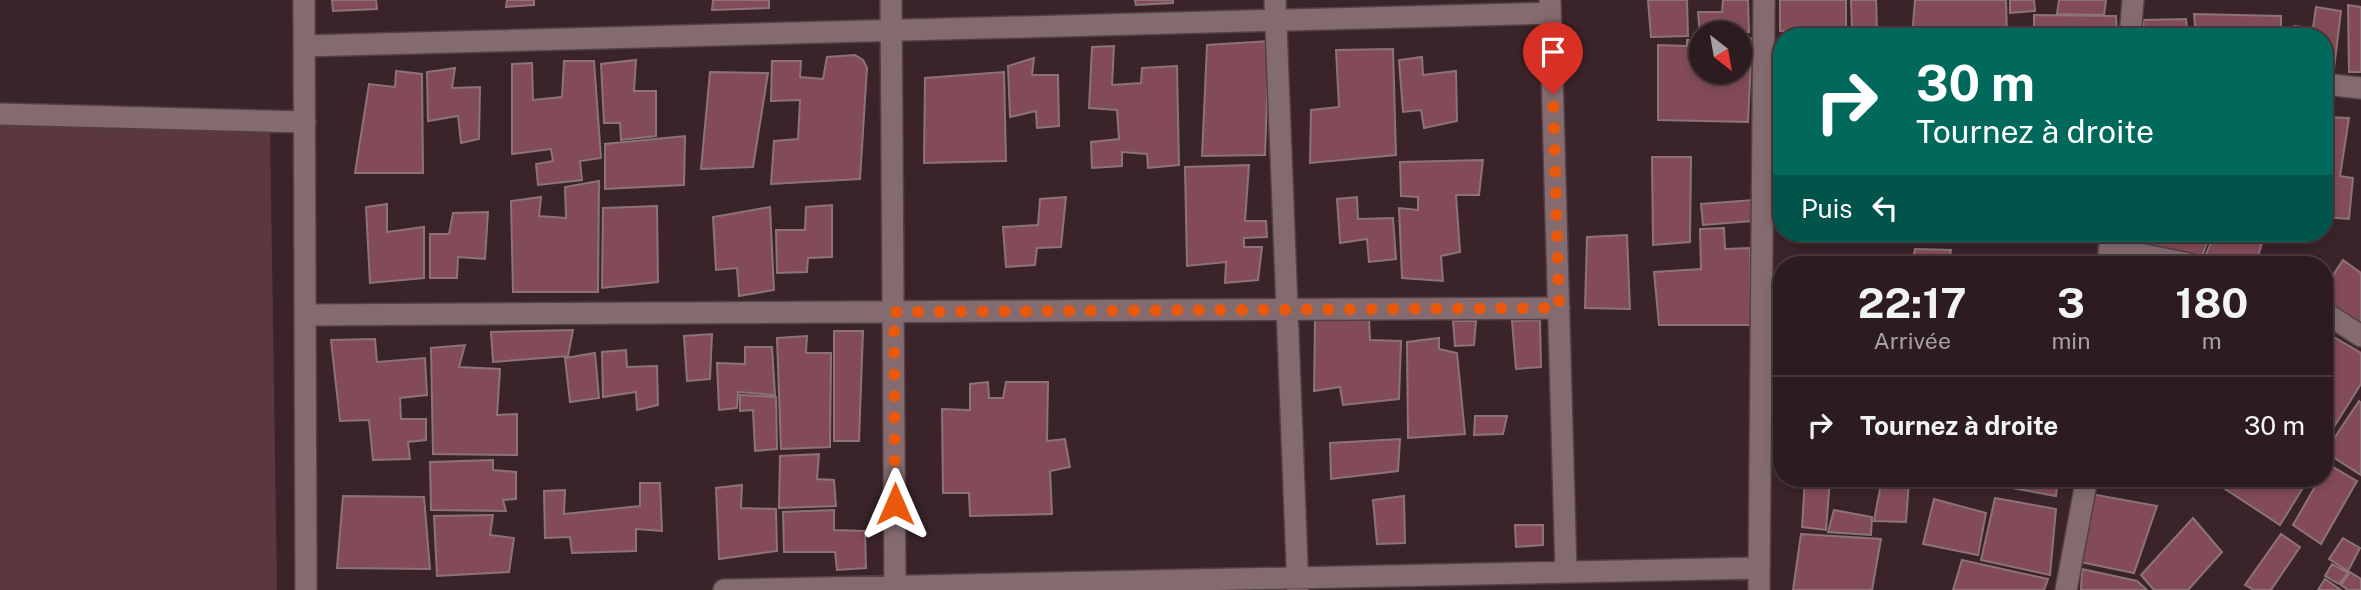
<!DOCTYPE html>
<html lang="fr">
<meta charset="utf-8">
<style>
body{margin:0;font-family:"Public Sans",sans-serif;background:#342428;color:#f1f3f6;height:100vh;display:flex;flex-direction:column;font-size:26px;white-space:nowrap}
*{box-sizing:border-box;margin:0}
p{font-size:23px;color:#a6a1a4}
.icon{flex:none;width:38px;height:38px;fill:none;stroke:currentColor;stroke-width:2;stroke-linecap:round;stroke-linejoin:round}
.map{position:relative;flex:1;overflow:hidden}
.panel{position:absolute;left:1773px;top:256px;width:560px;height:231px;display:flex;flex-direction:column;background:#2c1b1f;border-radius:28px;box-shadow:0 4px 10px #0003,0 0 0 2px #48393d}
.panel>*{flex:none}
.hud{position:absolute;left:1773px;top:28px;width:560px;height:214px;border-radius:28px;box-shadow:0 4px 10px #0003,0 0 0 2px #48393d;background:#00695c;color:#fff;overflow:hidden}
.needle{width:46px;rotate:149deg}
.buttons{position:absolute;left:1689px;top:21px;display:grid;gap:14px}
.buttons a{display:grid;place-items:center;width:63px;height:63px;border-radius:50%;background:#2c1b1f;box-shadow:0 4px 10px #0003,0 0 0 2px #48393d;font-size:35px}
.pin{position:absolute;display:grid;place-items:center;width:60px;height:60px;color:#fff;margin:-72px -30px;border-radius:50% 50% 50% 0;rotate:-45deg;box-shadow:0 0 7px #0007}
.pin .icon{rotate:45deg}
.me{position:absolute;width:77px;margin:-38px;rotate:0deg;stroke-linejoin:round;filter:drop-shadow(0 0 5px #0008)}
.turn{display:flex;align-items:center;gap:24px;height:147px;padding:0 28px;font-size:32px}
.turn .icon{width:91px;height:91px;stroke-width:2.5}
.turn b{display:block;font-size:49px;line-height:60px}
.then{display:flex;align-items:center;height:66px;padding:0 28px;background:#0003;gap:14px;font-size:26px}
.eta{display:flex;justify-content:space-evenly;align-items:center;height:119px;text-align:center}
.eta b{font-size:42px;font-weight:700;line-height:49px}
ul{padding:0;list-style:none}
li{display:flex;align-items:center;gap:21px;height:98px;padding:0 28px;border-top:2px solid #48393d}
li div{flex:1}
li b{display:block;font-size:26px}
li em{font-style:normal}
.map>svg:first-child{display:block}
.green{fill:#5b3840}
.building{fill:#834b58;stroke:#8c7378;stroke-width:2}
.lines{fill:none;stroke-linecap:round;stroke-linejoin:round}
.minor-casing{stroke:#524045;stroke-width:24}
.minor{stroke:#846b70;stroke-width:21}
.route{stroke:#ea580c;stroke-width:12;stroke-dasharray:0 21.6}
</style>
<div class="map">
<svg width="2361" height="590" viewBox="0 0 2361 590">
<rect width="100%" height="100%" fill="#3a2429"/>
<path class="green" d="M0,118L270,128L277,590H0Z"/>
<path class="building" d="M332,0H376L377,9L333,11Z
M507,0H534V5L506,7Z
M713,0H769V8L712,10Z
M1135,0H1173V3L1136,5Z
M1648,0H1687L1688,36L1651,37Z
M1723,0H1748L1749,32L1701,33L1700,36L1698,12H1722Z
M1780,0H1846V30L1780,31Z
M1851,0H1876L1877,30H1852Z
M1915,0H2006L2007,37H1912Z
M2010,0H2034L2035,11L2010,13Z
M2059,0H2106L2104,15L2057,14Z
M2348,5L2361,7V72H2349Z
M2316,7L2341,11L2334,69L2324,68V37H2293L2294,26L2313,28Z
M2194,14L2281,16V37H2196Z
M2034,15L2116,16L2117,37H2034Z
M2186,19L2188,37H2145L2143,20Z
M1752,38L1748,122L1658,120V45L1687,46V40H1701V72H1740V39Z
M1269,41L1265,155L1202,156L1207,45Z
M1114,46L1112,85L1141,83L1142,68L1177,66L1179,165L1148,168L1147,154L1122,152V166L1092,168L1091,142L1119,139L1117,110L1089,108L1092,47Z
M1393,49L1396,155L1310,163L1311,110L1339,107L1336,50Z
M855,55L863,60L867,68L860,179L771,184L774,141L798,139L800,100L771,101L772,61H801L800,77L823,79L827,57Z
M1422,57L1423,75L1456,71L1457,121L1424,128L1421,110L1403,112L1399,60Z
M1034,58L1032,75H1058L1059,126L1037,128L1036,111L1010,117L1008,66Z
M636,60L634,91H656V136L621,140L620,123H604L601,64Z
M564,61H594L601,158L580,161L582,180L538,185L536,164L553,161L551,149L512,154V64L532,63L533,100L562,97Z
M1773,66H1782V132H1780Z
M455,68L452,88L480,87L479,139L461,143L458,116L428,121L427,72Z
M396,71L422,74L423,173H355L369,84L395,87Z
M710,72L768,73L753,167L701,169Z
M1004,72L1006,161L924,163L925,78Z
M2324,117L2349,118L2340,176L2353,178L2349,219L2324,217Z
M685,136L684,185L605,189V144Z
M1652,157H1691L1690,242L1653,245Z
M1483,160L1479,195H1456L1460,252L1441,256L1443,281L1402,278L1399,208L1418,210V197L1401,196L1400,162Z
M1249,165L1245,221H1266L1267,237L1244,238V247H1262L1258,280L1225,283L1226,262L1187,266L1185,167Z
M599,181L598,292H513L511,201L541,197L539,216L566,218L565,187Z
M1066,197L1061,247L1037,248L1035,265L1006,267L1003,227L1038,225L1040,199Z
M1357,197L1358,219L1393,218L1396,259L1369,262L1367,239L1340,243L1337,199Z
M1753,200L1752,221L1703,225L1701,204Z
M387,204V232L424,227V278L370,283L366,207Z
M832,205V257L808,258L807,272L777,273L776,230H805L806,207Z
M657,206L658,282L602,288L603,208Z
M770,207L774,290L739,296L737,268L716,270L713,217Z
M488,212L485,259L458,257L457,278H430V234H449L453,213Z
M1724,228L1725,249L1750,248L1751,325H1659L1654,272L1701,269L1700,229Z
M2123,233H2150L2145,252L2121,249Z
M2153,233L2207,243L2199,264L2149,256Z
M2215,233L2264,235L2256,264H2202Z
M1627,235L1630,309L1585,308L1587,237Z
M1915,249L1951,250L1948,264H1912Z
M2343,260L2361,273V333L2324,303V289Z
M1369,318L1370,340L1401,341L1399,399L1343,405L1340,387L1314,391L1315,319Z
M1540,320L1541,367L1516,369L1512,321Z
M1453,321H1476L1474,345L1455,346Z
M573,330L568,356L493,362L491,332Z
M834,331H863L859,441H834Z
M2327,333L2361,353V384L2325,441L2324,338Z
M712,334L710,379L687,381L684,336Z
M807,336L806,353H831L830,447L781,449L777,338Z
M1439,338V349L1457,353L1465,434L1408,438L1407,342Z
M375,339L377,362L425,358L427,395L400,398L401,419H426V440L408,442L410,459L373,460L369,420L340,421L331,340Z
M465,345L459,367L500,369L497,415L517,414V455L433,454L431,348Z
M745,347H772L775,395L738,392L737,408L719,410L717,363L745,364Z
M626,350L627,367L657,366L658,405L637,410L636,392L603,397L602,352Z
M595,353L599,398L570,402L565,358Z
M988,382L989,398H1003L1006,382H1048L1047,441L1065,439L1070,467L1050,471L1052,514L970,516L969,493H943L942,409L970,410V384Z
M740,395L776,397L777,449L755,451L753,410L740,411Z
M2359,401L2361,403V475L2325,452Z
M1475,416H1507L1503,434L1474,435Z
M1400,439L1398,471L1331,479L1330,443Z
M819,454L817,479L834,480L836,506L779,508L780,456Z
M493,460V470L516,472V499L503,500L506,511L431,510L430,462Z
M2328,464L2357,481L2321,544L2293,525L2320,478H2324V471Z
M1805,478L1830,479L1826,530L1802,527Z
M1882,478L1909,481L1906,522L1874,521Z
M1972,478H2058L2056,496L1972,481Z
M2228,478H2309L2280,525L2222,487Z
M640,483H660L662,531L636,529V551L572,553L570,537L545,538L544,491L565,490L564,514L640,506Z
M742,485L741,508L776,509L777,551L719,559L716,488Z
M2091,494L2157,506L2134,573L2080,562Z
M343,496L424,497L430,569L337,568Z
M1404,496L1405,543L1377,544L1373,500Z
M1995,498L2056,509L2050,575L1981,560Z
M1934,499L1986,513L1978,555L1923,544Z
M834,510V530L865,531L866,568L837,570L835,552H784L783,512Z
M1834,510L1872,517L1871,535L1828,532Z
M493,515L490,535L514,538L509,572L437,576L434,516Z
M2193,518L2222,552L2188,590H2154L2141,575Z
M1515,525H1543V545L1516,547Z
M1801,534L1881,539L1872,590H1793Z
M2281,534L2300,547L2271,590H2254L2245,585Z
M2343,538L2360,548L2348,571L2329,559Z
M1962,560L2048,579L2044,590H1953Z
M2332,564L2348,573L2339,584L2325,576Z
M2082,569L2137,581L2147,590H2081Z
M2350,572L2361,579V590H2348L2341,585Z
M2325,579L2341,590H2318Z"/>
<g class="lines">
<defs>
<path id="minor" d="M304,0L306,590
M891,0L895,590
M1275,0L1298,590
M1550,2L1566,572
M2130,37L2133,0
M304,46L1550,13
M2324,84L2361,88
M0,114L305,122
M2110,248L2189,264
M2108,264L2111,233
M2324,312L2361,336
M305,315L1559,308
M724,590L1759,568
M1759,590L1764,0
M2066,590L2087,478"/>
</defs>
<use href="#minor" class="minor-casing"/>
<use href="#minor" class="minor"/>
</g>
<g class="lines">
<path class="route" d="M895,504L894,312L1559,308L1553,94"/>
</g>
</svg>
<div class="buttons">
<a><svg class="needle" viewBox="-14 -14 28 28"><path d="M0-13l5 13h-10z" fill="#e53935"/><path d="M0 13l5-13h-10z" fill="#a6a1a4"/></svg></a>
</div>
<div class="pin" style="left:1553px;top:94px;background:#d93025"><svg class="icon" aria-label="arrive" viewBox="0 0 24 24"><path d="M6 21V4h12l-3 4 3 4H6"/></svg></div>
<svg class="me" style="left:895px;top:504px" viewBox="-20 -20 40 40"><path d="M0-17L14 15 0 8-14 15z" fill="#ea580c" stroke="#fff" stroke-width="4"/></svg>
<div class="hud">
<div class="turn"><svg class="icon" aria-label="right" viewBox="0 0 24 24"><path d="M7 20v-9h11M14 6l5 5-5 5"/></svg><div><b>30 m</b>Tournez à droite</div></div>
<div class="then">Puis<svg class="icon" aria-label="left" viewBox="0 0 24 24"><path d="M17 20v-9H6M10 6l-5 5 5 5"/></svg></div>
</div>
<section class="panel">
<div class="eta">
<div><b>22:17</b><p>Arrivée</p></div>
<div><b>3</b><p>min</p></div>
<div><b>180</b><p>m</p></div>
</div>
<ul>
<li><svg class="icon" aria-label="right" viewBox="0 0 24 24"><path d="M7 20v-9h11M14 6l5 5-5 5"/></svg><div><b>Tournez à droite</b></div><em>30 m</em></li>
</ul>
</section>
</div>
